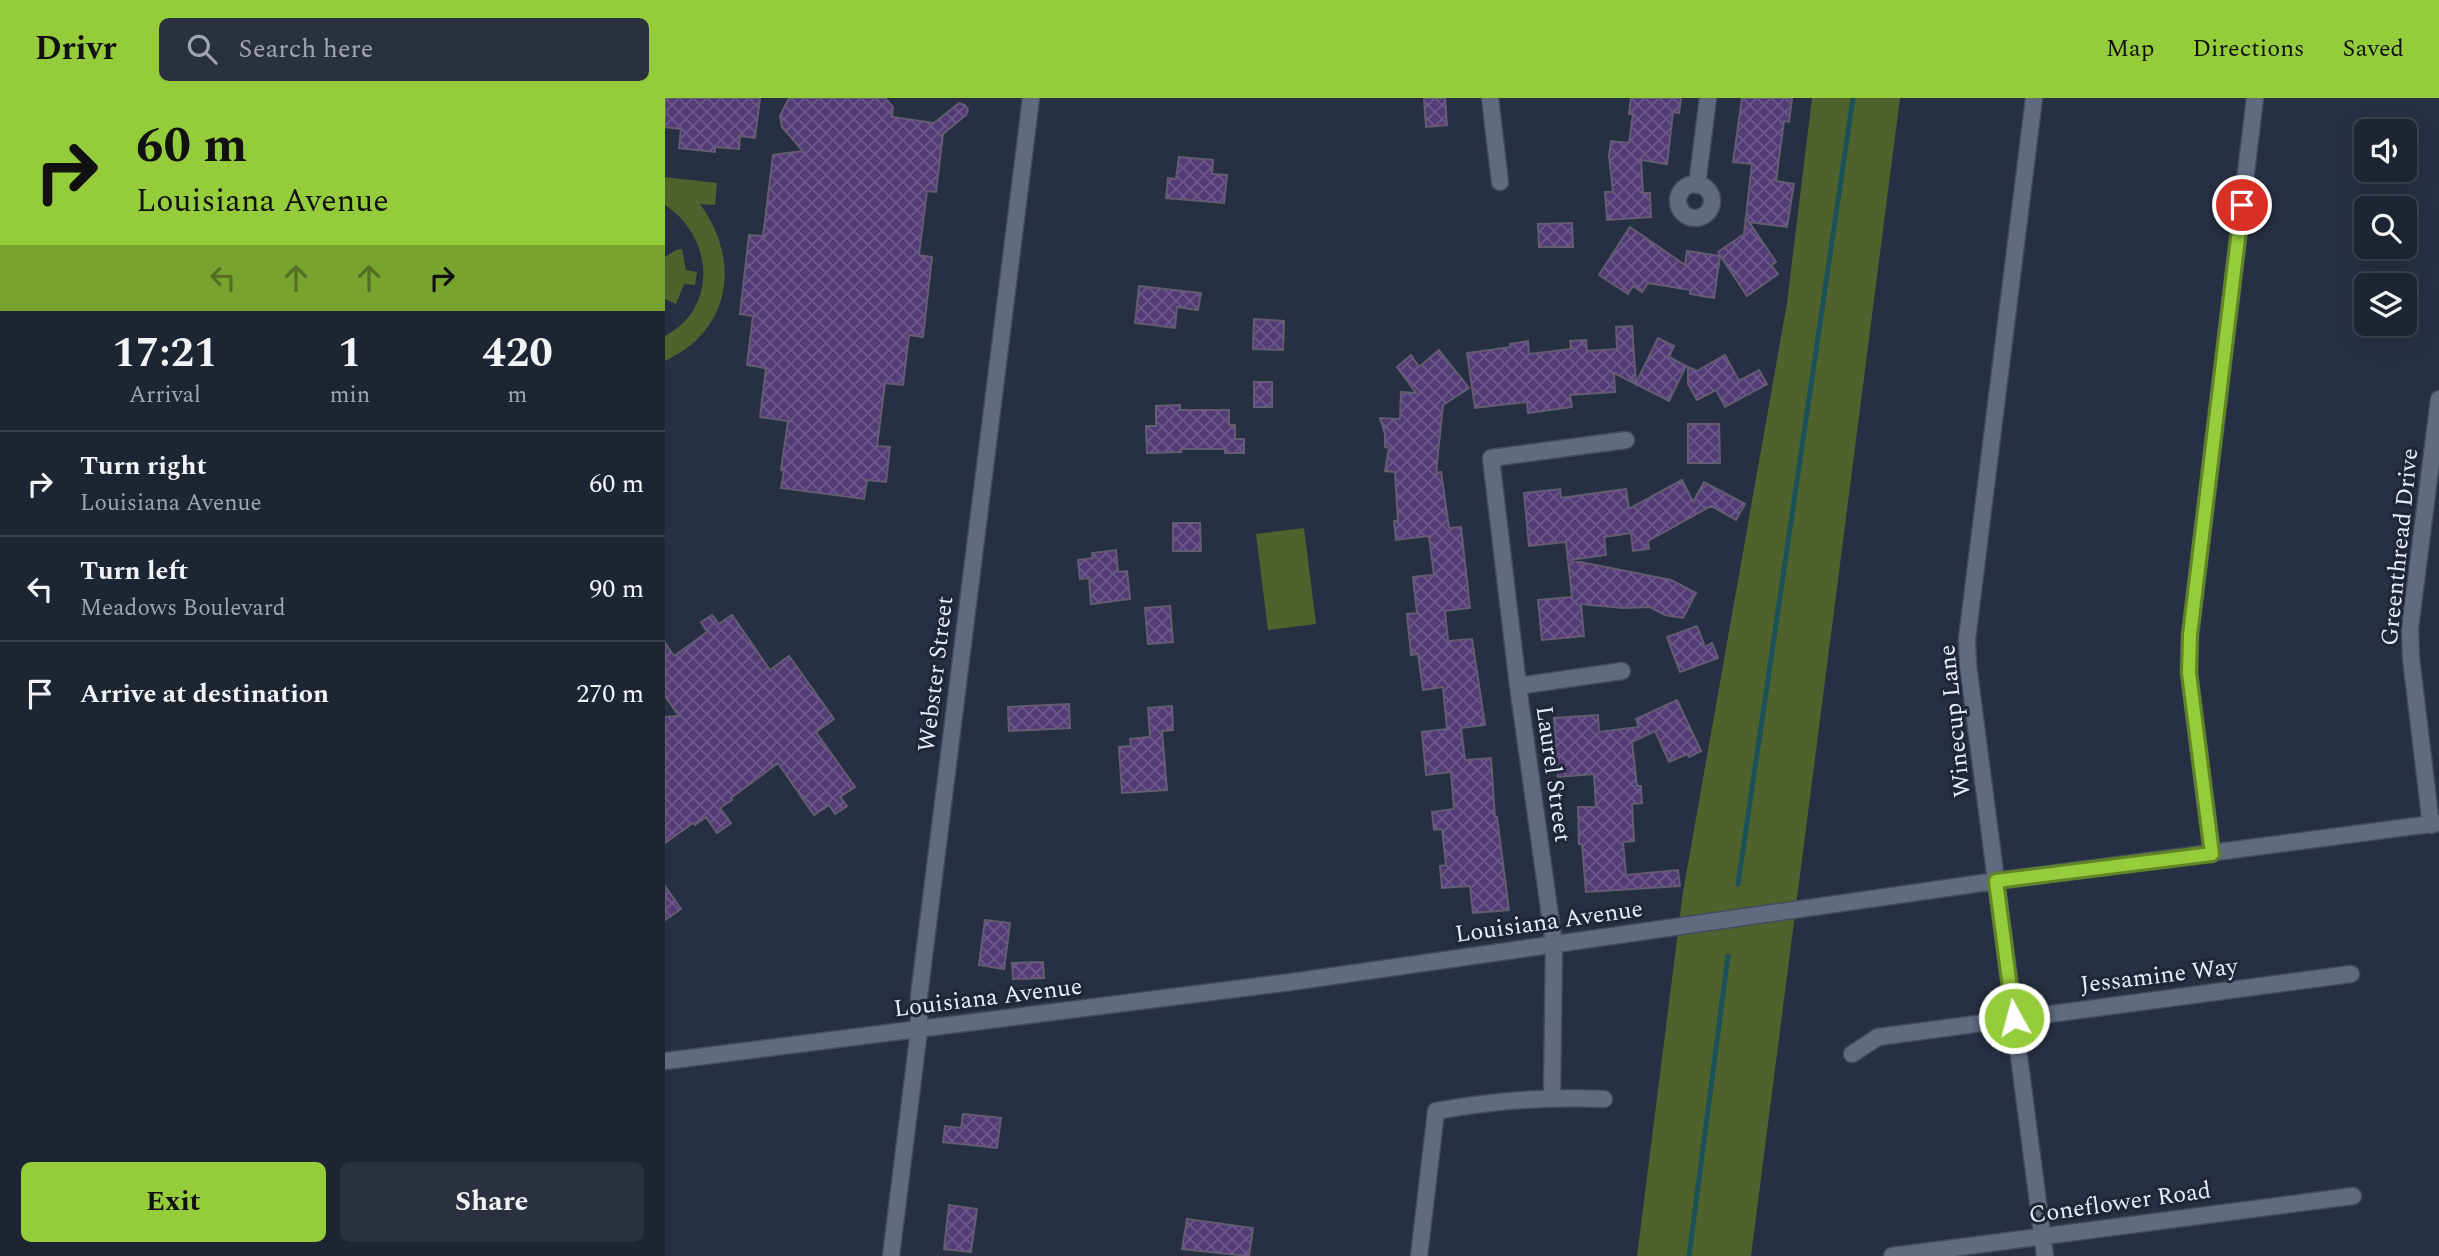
<!DOCTYPE html>
<style>
body{margin:0;font-family:Spectral,serif;background:#2a303e;color:#f1f3f6;height:100vh;display:flex;flex-direction:column;font-size:26px;white-space:nowrap}
*{box-sizing:border-box;margin:0}
p{font-size:23px;color:#a0a4ac}
.icon{flex:none;width:38px;height:38px;fill:none;stroke:currentColor;stroke-width:2;stroke-linecap:round;stroke-linejoin:round}
.map{position:relative;flex:1;overflow:hidden}
.side{display:flex;flex-direction:column;background:#1d2432;width:665px}
.side>*{flex:none}
.hud{background:#95cc3b;color:#111;overflow:hidden}
.fabs{position:absolute;left:1689px;top:21px;display:grid;gap:14px}
.fabs a{display:grid;place-items:center;width:63px;height:63px;border-radius:10px;background:#1d2432;box-shadow:0 7px 28px #0002,0 0 0 2px #3b414d;font-size:35px}
.pin{position:absolute;display:grid;place-items:center;width:60px;height:60px;color:#fff;margin:-30px;border:4px solid #fff;border-radius:50%;box-shadow:0 2px 7px #0007}
.me{position:absolute;width:77px;margin:-38px;rotate:353deg;stroke-linejoin:round;filter:drop-shadow(0 0 5px #0008)}
.turn{display:flex;align-items:center;gap:24px;height:147px;padding:0 21px;font-size:32px}
.turn .icon{width:91px;height:91px;stroke-width:2.5}
.turn b{display:block;font-size:49px;line-height:60px}
.lanes{display:flex;align-items:center;height:66px;padding:0 21px;background:#0003;justify-content:center;gap:35px;direction:ltr}
.lanes .off{opacity:.35}
.eta{display:flex;justify-content:space-evenly;align-items:center;height:119px;text-align:center}
.eta b{font-size:42px;font-weight:700;line-height:49px}
.cta{display:flex;gap:14px;margin-top:auto;padding:14px 21px}
.cta a{flex:1;height:80px;border-radius:10px;background:#95cc3b;color:#111;font-size:28px;font-weight:700;line-height:80px;text-align:center}
.cta a+a{background:#2a303e;color:#f1f3f6}
ul{padding:0;list-style:none}
li{display:flex;align-items:center;gap:21px;height:105px;padding:0 21px;border-top:2px solid #3b414d}
li div{flex:1}
li b{display:block;font-size:26px}
li em{font-style:normal}
header{display:flex;align-items:center;gap:42px;box-sizing:border-box;height:98px;padding:0 35px;background:#95cc3b;color:#111}
header strong{font-size:33px}
nav{display:flex;gap:38px;margin-inline-start:auto;font-size:24px}
.search{width:490px;height:63px;background:#2a303e;display:flex;align-items:center;gap:18px;box-sizing:border-box;padding:0 24px;border-radius:10px;color:#a0a4ac;font-size:26px}
main{display:flex;flex:1;min-height:0}
.map>svg:first-child{display:block}
.grass{fill:#4f612d}
.lines{fill:none;stroke-linecap:round;stroke-linejoin:round}
.stream{stroke:#1b5257;stroke-width:5}
.building{fill:url(#building-cross-hatch);stroke:#635c72;stroke-width:2}
.minor-casing{stroke:#434b5b;stroke-width:19}
.minor{stroke:#616b80;stroke-width:16}
.route-casing{stroke:#618526;stroke-width:18}
.route{stroke:#95cc3b;stroke-width:12}
.labels{text-anchor:middle;dominant-baseline:central;stroke-width:6;stroke-linejoin:round;paint-order:stroke}
.street-label{font-size:24px;fill:#e6ecf8;stroke:#1e2638}
</style>
<header>
<strong>Drivr</strong>
<div class="search"><svg class="icon" aria-label="search" viewBox="0 0 24 24"><circle cx="10" cy="10" r="6"/><path d="M15 15l6 6"/></svg>Search here</div>
<nav><a>Map</a><a>Directions</a><a>Saved</a></nav>
</header>
<main>
<section class="side">
<div class="hud">
<div class="turn"><svg class="icon" aria-label="right" viewBox="0 0 24 24"><path d="M7 20v-9h11M14 6l5 5-5 5"/></svg><div><b>60 m</b>Louisiana Avenue</div></div>
<div class="lanes"><svg class="icon off" aria-label="left" viewBox="0 0 24 24"><path d="M17 20v-9H6M10 6l-5 5 5 5"/></svg><svg class="icon off" aria-label="ahead" viewBox="0 0 24 24"><path d="M12 20V5M6 11l6-6 6 6"/></svg><svg class="icon off" aria-label="ahead" viewBox="0 0 24 24"><path d="M12 20V5M6 11l6-6 6 6"/></svg><svg class="icon" aria-label="right" viewBox="0 0 24 24"><path d="M7 20v-9h11M14 6l5 5-5 5"/></svg></div>
</div>
<div class="eta">
<div><b>17:21</b><p>Arrival</p></div>
<div><b>1</b><p>min</p></div>
<div><b>420</b><p>m</p></div>
</div>
<ul>
<li><svg class="icon" aria-label="right" viewBox="0 0 24 24"><path d="M7 20v-9h11M14 6l5 5-5 5"/></svg><div><b>Turn right</b><p>Louisiana Avenue</p></div><em>60 m</em></li>
<li><svg class="icon" aria-label="left" viewBox="0 0 24 24"><path d="M17 20v-9H6M10 6l-5 5 5 5"/></svg><div><b>Turn left</b><p>Meadows Boulevard</p></div><em>90 m</em></li>
<li><svg class="icon" aria-label="arrive" viewBox="0 0 24 24"><path d="M6 21V4h12l-3 4 3 4H6"/></svg><div><b>Arrive at destination</b></div><em>270 m</em></li>
</ul>
<div class="cta"><a>Exit</a><a>Share</a></div>
</section>
<div class="map">
<svg width="1774" height="1158" viewBox="0 0 1774 1158">
<defs>
<pattern id="building-cross-hatch" width="8" height="8" patternUnits="userSpaceOnUse" patternTransform="scale(1.75)"><rect width="8" height="8" fill="#533c75"/><path d="M0 0l8 8M0 8l8-8" fill="none" stroke="#6c5889"/></pattern>
</defs>
<rect width="100%" height="100%" fill="#273043"/>
<path class="grass" d="M1147,0H1235L1086,1158H972L1018,794L1122,205Z
M0,79L52,85L50,107L35,106C76,162 67,232 0,263V238C54,210 48,138 0,107Z
M17,151L21,172L32,174L30,187L19,186L11,206L0,201V159L11,152Z
M639,430L651,526L603,532L591,436Z"/>
<g class="lines">
<path class="stream" d="M1073,786L1188,0
M1024,1158L1063,858"/>
</g>
<path class="building" d="M0,0H95L90,40L75,38L74,51L50,49V54L14,50L16,31L0,29Z
M124,0H220L228,9L227,19L269,25L294,5L300,7L303,12L301,17L278,36L271,94L262,93L254,157L267,159L258,239L244,237L238,287L220,285L212,348L225,349L221,384L202,382L199,401L116,390L119,373L116,372L123,323L95,319L101,270L82,267L88,218L75,216L84,137L98,138L108,57L138,53L117,29L115,18Z
M759,0H780L782,27L761,29Z
M966,0H1016L1014,15L1008,14L1002,66L976,62L978,95H985L986,119L942,122L940,94H948L944,58L946,43L964,45L968,16H964Z
M1077,0H1127L1124,24L1119,23L1111,83L1129,86L1122,129L1084,124L1111,164L1106,167L1113,176L1082,198L1053,154L1079,136L1087,66L1068,64Z
M514,59L548,62L547,76L562,77L559,105L501,100L503,80L511,81Z
M907,125L908,149H874L873,126Z
M965,129L1020,167L1022,153L1055,158L1049,200L1025,196V192L983,185L977,194L968,188L963,196L934,177Z
M474,188L536,195L533,212L512,209L510,230L470,225Z
M589,221L619,223L618,252L588,251Z
M967,228L971,285L993,240L1009,248L1004,259L1021,268L1004,303L949,275L950,294L905,297L907,309L863,315L862,304L810,310L802,255L846,249L845,246L863,243L864,256L906,251L905,243L921,242L922,253L952,251L951,229Z
M774,252L804,290L778,307L771,375L776,374L784,430L796,429L805,510L780,513L783,543L807,541L820,627L796,630L800,662L826,660L830,719H832L844,812L808,815L805,788L777,790L775,768L781,767L777,731L769,732L767,714L789,711L786,674L761,677L757,634L782,631L778,589L758,592L753,556L746,557L742,516L752,515L748,479L769,477L764,438L731,442L729,423H733L730,374L720,373L724,350L720,349V336L715,320L735,321L736,294L751,295L732,269L746,257L754,269Z
M1060,257L1074,283L1094,272L1102,286L1060,309L1051,292L1032,302L1023,286V269L1032,273Z
M589,284H607V309H589Z
M515,307V312H564V327H570V341H579V355H560V351H516V354L482,355L481,328H491V308Z
M1023,326H1054L1055,365H1023Z
M1017,382L1028,404L1039,384L1080,406L1071,422L1046,408L983,443L984,451L968,453L966,435L939,439L941,457L905,462L1006,482L1031,495L1018,520L1000,517L985,509L958,510L916,506L919,538L877,542L873,502L907,499L903,462L901,444L864,448L859,395L895,391L896,400L961,391L964,411Z
M508,425H535L536,453H508Z
M451,452L453,474L462,473L465,501L426,506L424,480L415,481L413,462L428,460L427,455Z
M505,508L508,544L483,546L480,510Z
M47,517L54,526L67,517L105,572L124,558L169,621L151,634L190,689L175,699L182,708L170,716L164,707L149,717L113,665L66,700L67,702L55,710L66,725L52,735L41,719L30,727L28,725L0,745V619L14,618L0,598V545L9,558L42,534L36,524Z
M1032,528L1040,549L1047,545L1053,560L1015,574L1002,539Z
M1012,602L1036,653L1024,659L1022,656L1004,664L990,633L967,644L972,688H976L977,705L967,706L969,743L958,744L961,777L1013,772L1015,788L921,794L917,746H914L913,709H931L929,676L893,679L889,620L933,617L934,634L974,629L971,621Z
M404,606L405,630L344,633L343,609Z
M507,608L508,632L497,633L502,692L457,695L454,649L466,648L465,641L485,639L483,610Z
M0,788L16,811L0,822Z
M320,822L345,825L339,871L314,867Z
M378,864L379,880L348,881L347,865Z
M298,1016L336,1020L332,1050L278,1044L280,1028L296,1030Z
M284,1107L312,1111L306,1154L279,1151Z
M522,1121L588,1130L584,1158L517,1151Z"/>
<g class="lines">
<defs>
<path id="minor" d="M825,0L835,84
M1369,0L1302,541L1303,567L1380,1158
M1013 103a17 17 0 1 1 34 0a17 17 0 1 1-34 0Z
M1032,87L1043,0
M853,588L957,573
M1766,727L1746,560L1745,530L1774,301
M1547,756L1524,575L1525,537L1590,0
M1187,956L1213,939L1686,876
M0,963L626,884L1331,783L1774,725
M887,999L889,846L853,588L826,360L961,342
M226,1158L254,932V898L366,0
M754,1158L771,1013C827,1003 882,998 939,1001
M1227,1158L1688,1098"/>
</defs>
<use href="#minor" class="minor-casing"/>
<use href="#minor" class="minor"/>
</g>
<g class="lines">
<defs>
<path id="route" d="M1349,920L1331,783L1547,756L1524,575L1525,537L1577,107"/>
</defs>
<use href="#route" class="route-casing"/>
<use href="#route" class="route"/>
</g>
<g class="labels">
<g class="street-label">
<text transform="translate(1735 449) rotate(-84)">Greenthread Drive</text>
<text transform="translate(271 576) rotate(-83)">Webster Street</text>
<text transform="translate(1290 623) rotate(-96)">Winecup Lane</text>
<text transform="translate(888 676) rotate(82)">Laurel Street</text>
<text transform="translate(884 824) rotate(-8)">Louisiana Avenue</text>
<text transform="translate(1494 878) rotate(-7)">Jessamine Way</text>
<text transform="translate(323 900) rotate(-7)">Louisiana Avenue</text>
<text transform="translate(1455 1105) rotate(-8)">Coneflower Road</text>
</g>
</g>
</svg>
<div class="fabs">
<a><svg class="icon" aria-label="sound" viewBox="0 0 24 24"><path d="M4 9h4l5-4v14l-5-4H4zM17 9q2 3 0 6"/></svg></a>
<a><svg class="icon" aria-label="search" viewBox="0 0 24 24"><circle cx="10" cy="10" r="6"/><path d="M15 15l6 6"/></svg></a>
<a><svg class="icon" aria-label="layers" viewBox="0 0 24 24"><path d="M12 4l9 5-9 5-9-5zM3 14l9 5 9-5"/></svg></a>
</div>
<div class="pin" style="left:1577px;top:107px;background:#d93025"><svg class="icon" aria-label="arrive" viewBox="0 0 24 24"><path d="M6 21V4h12l-3 4 3 4H6"/></svg></div>
<svg class="me" style="left:1349px;top:920px" viewBox="-20 -20 40 40"><circle r="17" fill="#95cc3b" stroke="#fff" stroke-width="3"/><path d="M0-11L8 9 0 5-8 9z" fill="#fff"/></svg>
</div>
</main>
